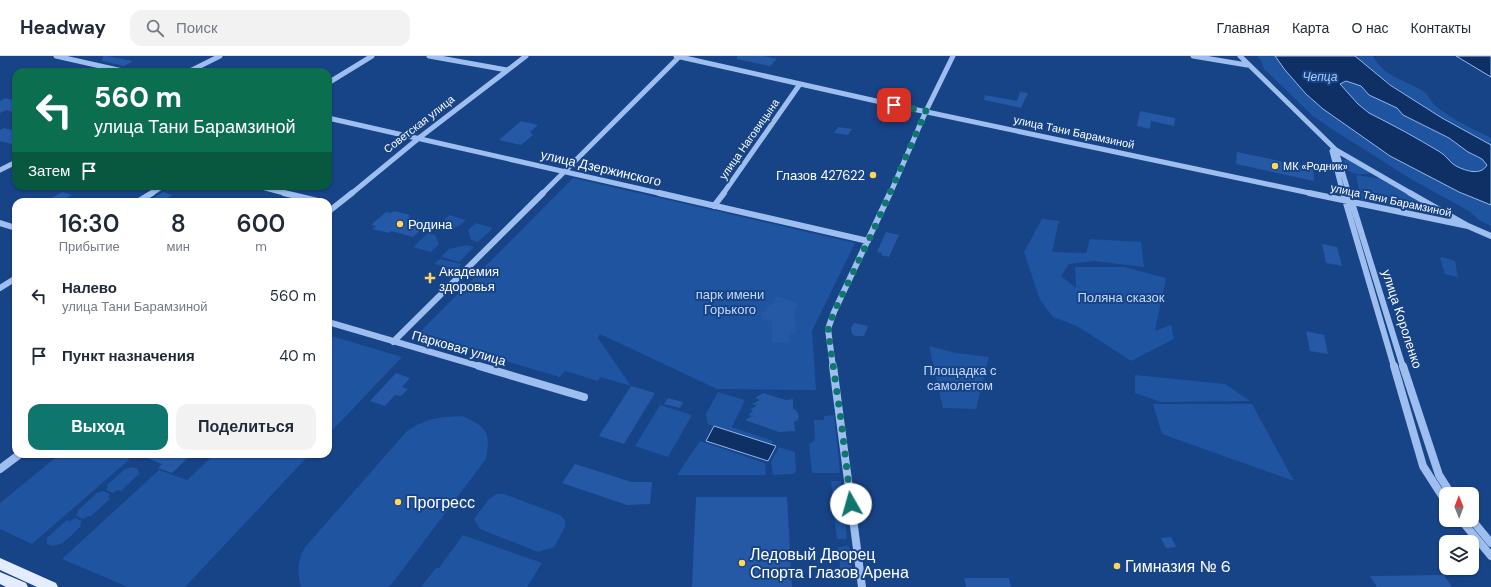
<!DOCTYPE html>
<html lang="ru">
<meta charset="utf-8">
<style>
body{margin:0;font-family:"DM Sans",sans-serif;background:#f2f2f3;color:#1f2937;height:100vh;display:flex;flex-direction:column;font-size:15px;white-space:nowrap}
*{box-sizing:border-box;margin:0}
p{font-size:13px;color:#747a83}
.icon{flex:none;width:22px;height:22px;fill:none;stroke:currentColor;stroke-width:2;stroke-linecap:round;stroke-linejoin:round}
.map{position:relative;flex:1;overflow:hidden}
.details{position:absolute;left:12px;top:142px;width:320px;height:260px;display:flex;flex-direction:column;background:#fff;border-radius:12px;box-shadow:0 1px 3px #0004}
.details>*{flex:none}
.hud{position:absolute;left:12px;top:12px;width:320px;height:122px;border-radius:12px;box-shadow:0 1px 3px #0004;background:#0b6e4f;color:#fff;overflow:hidden}
.needle{width:26px;rotate:359deg}
.controls{position:absolute;left:1439px;top:431px;display:grid;gap:8px}
.controls a{display:grid;place-items:center;width:40px;height:40px;border-radius:8px;background:#fff;box-shadow:0 1px 3px #0004;font-size:20px}
.pin{position:absolute;display:grid;place-items:center;width:34px;height:34px;color:#fff;margin:-17px;border-radius:8px;box-shadow:0 2px 6px #0006}
.me{position:absolute;width:44px;margin:-22px;rotate:353deg;stroke-linejoin:round;filter:drop-shadow(0 0 3px #0008)}
.turn{display:flex;align-items:center;gap:14px;height:84px;padding:0 16px;font-size:18px}
.turn .icon{width:52px;height:52px;stroke-width:2.5}
.turn b{display:block;font-size:28px;line-height:34px}
.then{display:flex;align-items:center;height:38px;padding:0 16px;background:#0003;gap:8px;font-size:15px}
.eta{display:flex;justify-content:space-evenly;align-items:center;height:68px;text-align:center}
.eta b{font-size:24px;font-weight:600;line-height:28px}
.cta{display:flex;gap:8px;margin-top:auto;padding:8px 16px}
.cta a{flex:1;height:46px;border-radius:12px;background:#0f766e;color:#fff;font-size:16px;font-weight:600;line-height:46px;text-align:center}
.cta a+a{background:#f2f2f3;color:#1f2937}
ul{padding:0;list-style:none}
li{display:flex;align-items:center;gap:12px;height:60px;padding:0 16px}
li div{flex:1}
li b{display:block;font-size:15px}
li em{font-style:normal}
header{display:flex;align-items:center;gap:24px;box-sizing:border-box;height:56px;padding:0 20px;background:#fff;border-bottom:1px solid #e0e1e3}
header strong{font-size:19px}
nav{display:flex;gap:22px;margin-inline-start:auto;font-size:14px}
.search{width:280px;height:36px;background:#f2f2f3;display:flex;align-items:center;gap:10px;box-sizing:border-box;padding:0 14px;border-radius:12px;color:#747a83;font-size:15px}
.map>svg:first-child{display:block}
.green{fill:#1f54a0}
.water{fill:#0f3064;stroke:#90b9f0;fill-rule:evenodd}
.building{fill:#2559a6}
.lines{fill:none;stroke-linecap:round;stroke-linejoin:round}
.minor-far2{stroke:#9dbeee;stroke-width:5}
.minor-far1{stroke:#9dbeee;stroke-width:6}
.minor{stroke:#9dbeee;stroke-width:8}
.major{fill:#e4edff;fill-rule:evenodd}
.route{stroke:#0f766e;stroke-width:7;stroke-dasharray:0 12.6}
.poi-dot{fill:#ffd65a;stroke:#174387;stroke-width:1.5}
.labels{text-anchor:middle;dominant-baseline:central;stroke-width:4;stroke-linejoin:round;paint-order:stroke}
.far-street-label{font-size:11px;fill:#fff;stroke:#174387}
.far-poi-label{font-size:11px;fill:#fff;stroke:#174387;text-anchor:start}
.far-water-label{font-size:12px;font-style:italic;fill:#a9c9f5;stroke:#174387}
.street-label{font-size:13px;fill:#fff;stroke:#174387}
.poi-label{font-size:13px;fill:#fff;stroke:#174387;text-anchor:start}
.park-label{font-size:13px;fill:#c3dafa;stroke:#174387}
.near-poi-label{font-size:16px;fill:#fff;stroke:#174387;text-anchor:start}
</style>
<header>
<strong>Headway</strong>
<div class="search"><svg class="icon" aria-label="search" viewBox="0 0 24 24"><circle cx="10" cy="10" r="6"/><path d="M15 15l6 6"/></svg>Поиск</div>
<nav><a>Главная</a><a>Карта</a><a>О нас</a><a>Контакты</a></nav>
</header>
<div class="map">
<svg width="1491" height="531" viewBox="0 0 1491 531">
<rect width="100%" height="100%" fill="#174387"/>
<path class="green" d="M1257,0H1275L1306,38L1323,53L1390,100L1459,136L1491,149V170L1479,164L1469,155L1414,125L1335,75L1313,60L1264,13L1261,4Z
M1355,0H1373C1385,22 1404,23 1423,35C1429,39 1431,47 1437,51C1453,64 1473,73 1491,82V89C1443,63 1396,36 1355,0Z
M1346,25L1361,30L1369,39L1398,52L1403,59L1449,82L1468,96L1482,103L1487,109C1481,120 1466,115 1456,110C1450,107 1446,99 1440,96C1417,82 1393,69 1369,57L1358,48L1340,28Z
M1348,103L1371,117C1365,119 1351,119 1347,113C1345,111 1344,107 1343,104Z
M1356,119L1382,123L1435,154L1430,158L1361,144Z
M573,122L855,187L812,275L816,334L717,333L600,278L598,282L631,330L600,321L598,325L565,315L560,321L417,279Z
M449,159L466,164C457,173 447,176 434,173Z
M1042,163L1059,165L1052,196L1086,197L1090,183L1141,186L1144,211L1094,205L1069,208L1061,220L1076,232L1075,211H1124L1166,222L1155,275L1171,269L1174,283L1131,305L1077,270L1053,261L1040,244L1024,196Z
M476,167L493,172L478,186L471,184L468,174Z
M428,177L435,179L439,188L431,196L413,191Z
M467,189L474,191L459,206L441,201L449,193Z
M1442,201L1455,205L1458,221L1445,218L1440,202Z
M440,203L461,208V209L456,214L434,208Z
M328,279L402,301L328,379Z
M929,290L956,297L989,301L976,353L943,352Z
M1135,319L1225,328L1250,345L1161,346L1135,337Z
M718,336L745,344L732,371L773,385L771,390L708,368L706,358Z
M1153,348H1252L1294,425L1162,378Z
M660,349L692,359L668,401L635,390Z
M834,359L840,415L839,417H812L809,388L815,384L814,364H824V360Z
M462,360C487,371 491,376 486,403L391,529L387,531H301C297,515 297,504 306,490L407,375C427,362 439,361 462,360Z
M700,385L765,407L766,419H677Z
M779,391L795,396L796,415L793,418L773,419L771,406Z
M60,398H117L130,403L32,488L0,473V447Z
M215,398H310L185,531H128L62,503L159,414L187,424Z
M133,411L138,413L139,418L121,435L118,434L113,437L106,434L108,431L107,429L125,413Z
M831,425H841L847,483H837Z
M103,435L110,438L108,441L110,443L91,460H88L83,463L76,460L78,456L77,455L97,437Z
M496,438H504L560,459L565,464V471L554,491L538,496L480,473L474,463L489,443Z
M75,462L82,465L80,469L81,470C72,478 60,495 47,488V482L67,464L70,465Z
M463,479L542,507L527,531H421L436,512H439Z
M849,490L853,521H841L838,491Z"/>
<path class="water" d="M1275,0H1355L1390,29L1442,62L1491,89V149L1459,136L1390,100L1323,53L1306,38L1285,14ZM1346,25L1361,30L1369,39L1397,52L1403,59L1449,82L1468,96L1482,103L1487,109C1481,120 1466,115 1456,110C1450,107 1446,99 1440,96C1417,82 1393,69 1369,57L1358,48L1340,28Z
M1456,0H1491V21Z
M714,370L776,390L768,405L706,385Z"/>
<path class="building" d="M103,0H107L133,5L124,10L102,5Z
M737,0H763L777,3L770,10L737,3Z
M1020,36L1028,37L1021,52L984,44L985,39L1017,45Z
M5,42L16,45V57L6,54L0,57V45Z
M1140,55L1175,62L1174,70L1151,65L1150,73L1137,70Z
M521,65L538,69L530,76L533,79L521,89L499,84Z
M838,71L852,73L848,79L834,77Z
M4,72L16,75V89L0,85V74Z
M1237,96L1313,112L1314,125L1236,108Z
M62,136L72,139L60,146H45Z
M163,136L172,139L161,146H148Z
M394,155L410,159L408,161L428,166L413,181L391,175L389,177L372,173L376,170L371,169L386,156L391,157Z
M886,176L899,179L889,201L881,199L882,197L877,196Z
M1322,188L1337,191L1342,210L1326,207Z
M776,240L798,247L794,258L796,277H789L790,286H772V265L762,263L761,256H764V253H767V250H770Z
M854,267L868,270L864,280H855L852,278L851,272Z
M1306,275L1324,279L1328,298L1310,295Z
M396,317L410,322L402,331L408,333L401,340L395,339L385,350L370,345Z
M631,330L655,337L624,388L599,380Z
M763,337L786,344L793,343V353L796,354L799,360L798,364L794,366L795,375L779,376L745,364L752,360L748,359L753,355L750,353L757,350L752,348L760,344L755,342Z
M668,342L683,346L680,352L664,348Z
M137,398H192L172,417L158,412L162,408Z
M575,408L632,426H652L650,448L627,449L562,427Z
M696,441H787L792,531H692Z
M1171,481L1176,491L1166,492L1161,482Z
M1444,519L1452,531H1377L1370,520Z
M964,522H1009L1011,531H966Z"/>
<g class="lines">
<path class="minor-far2" d="M56,0L127,16
M429,0L507,14
M676,0L894,49L1314,138
M1193,0L1247,9
M1240,0L1336,94L1412,138
M188,16L220,0
M328,27L372,0
M328,62L663,138
M1336,94L1332,95L1343,138
M1337,98L1349,138
M0,114L16,106
M258,130L288,138
M151,138L163,130
M351,138L419,82L526,0
M542,138L679,1
M723,138L800,28
M890,138L926,55L953,0"/>
<path class="minor-far1" d="M284,137L322,146
M659,137L868,185
M1309,137L1468,170
M1343,137L1394,311
M1349,137L1403,311
M1410,137L1468,170L1491,180
M137,146L152,137
M714,150L724,137
M328,156L352,137
M0,167L16,172
M0,232L16,222
M328,266L482,311
M393,286L543,137
M833,311L828,273L834,256L890,137"/>
<path class="minor" d="M479,310L584,341
M833,310L862,531
M1394,310L1423,410L1446,446
M1403,310L1439,419L1451,438
M0,413L20,398
M1461,464L1491,500
M1472,464L1491,487"/>
<path class="major" d="M0,502L56,527L58,531H37L0,514Z
M0,516L26,527L28,531H6L0,528Z"/>
</g>
<g class="lines">
<path class="route" d="M851,448L841,364L828,274L834,256L875,171L926,55L894,49"/>
</g>
<g class="poi-dot">
<circle cx="1275" cy="110" r="4"/>
<circle cx="873" cy="119" r="4"/>
<circle cx="400" cy="168" r="4"/>
<path d="M428 216h4v4h4v4h-4v4h-4v-4h-4v-4h4z"/>
<circle cx="398" cy="446" r="4"/>
<circle cx="742" cy="507" r="4"/>
<circle cx="1117" cy="510" r="4"/>
</g>
<g class="labels">
<g class="far-street-label">
<text transform="translate(419 68) rotate(-38)">Советская улица</text>
<text transform="translate(1074 76) rotate(12)">улица Тани Барамзиной</text>
<text transform="translate(749 83) rotate(-55)">улица Наговицына</text>
<text transform="translate(1391 144) rotate(12)">улица Тани Барамзиной</text>
</g>
<g class="far-poi-label">
<text x="1283" y="110">МК «Родник»</text>
</g>
<g class="far-water-label">
<text x="1320" y="21">Чепца</text>
</g>
<g class="street-label">
<text transform="translate(601 112) rotate(13)">улица Дзержинского</text>
<text transform="translate(1402 263) rotate(72)">улица Короленко</text>
<text transform="translate(459 292) rotate(16)">Парковая улица</text>
</g>
<g class="poi-label">
<text x="865" y="119" text-anchor="end">Глазов 427622</text>
<text x="408" y="168">Родина</text>
<text x="439" y="215">Академия<tspan x="439" dy="15">здоровья</tspan></text>
</g>
<g class="park-label">
<text x="730" y="238">парк имени<tspan x="730" dy="15">Горького</tspan></text>
<text x="1121" y="241">Поляна сказок</text>
<text x="960" y="314">Площадка с<tspan x="960" dy="15">самолетом</tspan></text>
</g>
<g class="near-poi-label">
<text x="406" y="446">Прогресс</text>
<text x="750" y="498">Ледовый Дворец<tspan x="750" dy="18">Спорта Глазов Арена</tspan></text>
<text x="1125" y="510">Гимназия № 6</text>
</g>
</g>
</svg>
<div class="controls">
<a><svg class="needle" viewBox="-14 -14 28 28"><path d="M0-13l5 13h-10z" fill="#e53935"/><path d="M0 13l5-13h-10z" fill="#747a83"/></svg></a>
<a><svg class="icon" aria-label="layers" viewBox="0 0 24 24"><path d="M12 4l9 5-9 5-9-5zM3 14l9 5 9-5"/></svg></a>
</div>
<div class="pin" style="left:894px;top:49px;background:#d93025"><svg class="icon" aria-label="arrive" viewBox="0 0 24 24"><path d="M6 21V4h12l-3 4 3 4H6"/></svg></div>
<svg class="me" style="left:851px;top:448px" viewBox="-20 -20 40 40"><circle r="19" fill="#fff"/><path d="M0-13L10 11 0 6-10 11z" fill="#0f766e"/></svg>
<div class="hud">
<div class="turn"><svg class="icon" aria-label="left" viewBox="0 0 24 24"><path d="M17 20v-9H6M10 6l-5 5 5 5"/></svg><div><b>560 m</b>улица Тани Барамзиной</div></div>
<div class="then">Затем<svg class="icon" aria-label="arrive" viewBox="0 0 24 24"><path d="M6 21V4h12l-3 4 3 4H6"/></svg></div>
</div>
<section class="details">
<div class="eta">
<div><b>16:30</b><p>Прибытие</p></div>
<div><b>8</b><p>мин</p></div>
<div><b>600</b><p>m</p></div>
</div>
<ul>
<li><svg class="icon" aria-label="left" viewBox="0 0 24 24"><path d="M17 20v-9H6M10 6l-5 5 5 5"/></svg><div><b>Налево</b><p>улица Тани Барамзиной</p></div><em>560 m</em></li>
<li><svg class="icon" aria-label="arrive" viewBox="0 0 24 24"><path d="M6 21V4h12l-3 4 3 4H6"/></svg><div><b>Пункт назначения</b></div><em>40 m</em></li>
</ul>
<div class="cta"><a>Выход</a><a>Поделиться</a></div>
</section>
</div>
